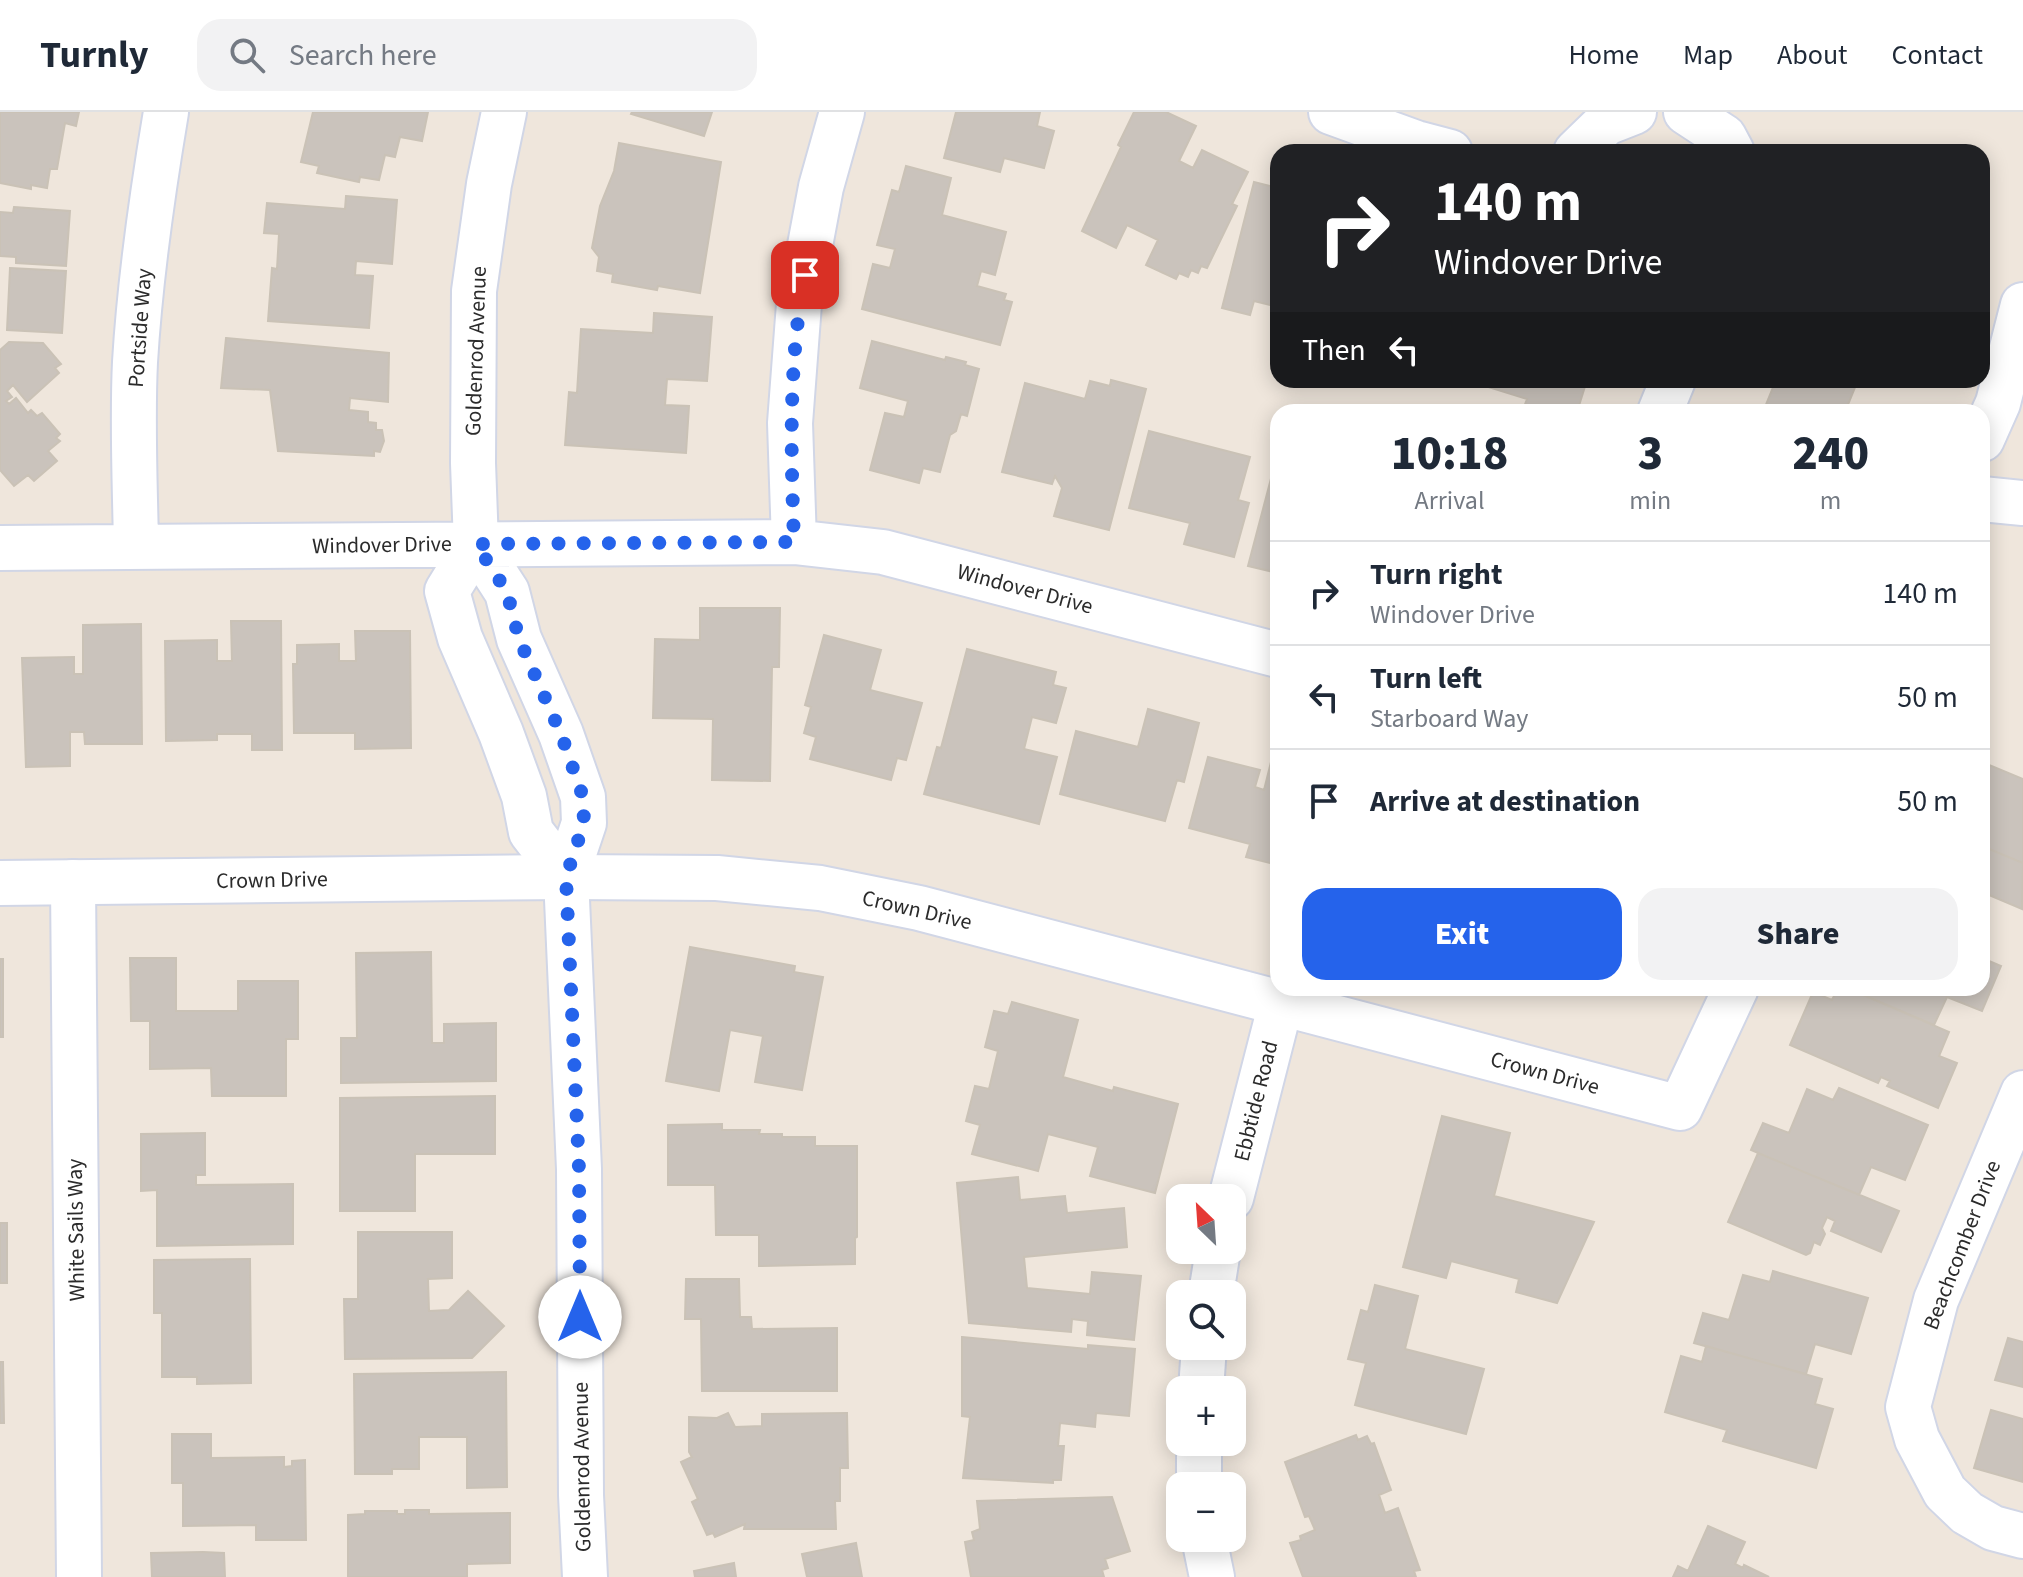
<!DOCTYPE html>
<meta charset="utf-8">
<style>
body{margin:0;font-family:"Source Sans 3",sans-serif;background:#f2f2f3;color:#1f2937;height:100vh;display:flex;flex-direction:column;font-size:30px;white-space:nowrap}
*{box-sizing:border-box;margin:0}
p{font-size:26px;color:#747a83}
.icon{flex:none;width:44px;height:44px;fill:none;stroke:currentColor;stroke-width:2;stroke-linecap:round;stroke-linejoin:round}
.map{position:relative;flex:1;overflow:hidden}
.drawer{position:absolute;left:1270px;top:292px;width:720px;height:592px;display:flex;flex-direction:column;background:#fff;border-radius:24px;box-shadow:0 4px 20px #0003}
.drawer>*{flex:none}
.hud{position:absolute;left:1270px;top:32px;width:720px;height:244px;border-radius:24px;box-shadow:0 4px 20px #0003;background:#202124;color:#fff;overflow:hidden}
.needle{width:52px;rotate:335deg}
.controls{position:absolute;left:1166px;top:1072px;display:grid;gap:16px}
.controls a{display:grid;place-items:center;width:80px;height:80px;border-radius:16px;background:#fff;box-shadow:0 4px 20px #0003;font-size:40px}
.pin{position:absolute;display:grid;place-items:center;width:68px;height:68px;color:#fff;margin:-34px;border-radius:16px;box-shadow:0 4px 12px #0006}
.me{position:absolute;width:88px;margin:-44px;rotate:0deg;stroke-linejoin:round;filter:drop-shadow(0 0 6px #0008)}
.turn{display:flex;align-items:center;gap:28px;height:168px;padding:0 32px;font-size:36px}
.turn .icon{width:104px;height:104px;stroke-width:2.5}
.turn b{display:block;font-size:56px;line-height:68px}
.then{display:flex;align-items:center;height:76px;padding:0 32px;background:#0003;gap:16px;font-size:30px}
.eta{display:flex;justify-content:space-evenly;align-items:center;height:136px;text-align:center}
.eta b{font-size:48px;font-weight:800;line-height:56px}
.button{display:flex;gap:16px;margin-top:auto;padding:16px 32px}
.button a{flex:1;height:92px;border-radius:24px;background:#2563eb;color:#fff;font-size:32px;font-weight:800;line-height:92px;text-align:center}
.button a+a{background:#f2f2f3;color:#1f2937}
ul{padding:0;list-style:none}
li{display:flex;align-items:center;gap:24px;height:104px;padding:0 32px;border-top:2px solid #e0e1e3}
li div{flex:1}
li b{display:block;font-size:30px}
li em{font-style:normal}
header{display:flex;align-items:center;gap:48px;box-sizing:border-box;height:112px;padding:0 40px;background:#fff;border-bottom:2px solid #e0e1e3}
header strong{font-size:38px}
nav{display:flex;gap:44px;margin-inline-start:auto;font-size:28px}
.search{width:560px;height:72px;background:#f2f2f3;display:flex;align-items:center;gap:20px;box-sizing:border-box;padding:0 28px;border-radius:24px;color:#747a83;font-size:30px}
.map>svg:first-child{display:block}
.building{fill:#cac3bc;stroke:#cac2b6;stroke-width:2}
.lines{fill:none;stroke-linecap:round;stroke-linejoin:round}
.minor-casing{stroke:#d1d6e6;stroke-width:48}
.tertiary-casing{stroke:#d1d6e6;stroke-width:48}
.minor{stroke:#fff;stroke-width:44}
.tertiary{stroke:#fff;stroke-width:44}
.route{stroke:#2563eb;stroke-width:14;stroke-dasharray:0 25.2}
.labels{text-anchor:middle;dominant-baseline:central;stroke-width:7;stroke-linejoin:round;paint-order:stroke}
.street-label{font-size:22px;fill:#2b2b2b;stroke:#fff}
</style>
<header>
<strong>Turnly</strong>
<div class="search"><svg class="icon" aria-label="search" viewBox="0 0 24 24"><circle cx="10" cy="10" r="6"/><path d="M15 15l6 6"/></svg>Search here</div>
<nav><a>Home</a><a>Map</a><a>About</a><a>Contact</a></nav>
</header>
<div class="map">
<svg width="2023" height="1465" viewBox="0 0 2023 1465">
<rect width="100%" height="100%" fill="#efe6dc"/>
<path class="building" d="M0,0H79L76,14L65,11L57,57H50L47,76L31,73V77L0,71Z
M313,0H428L422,29L400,25L395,45L385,43L379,68L360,65L359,70L317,61L319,54L301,50Z
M632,0H712L704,24L631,2Z
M956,0H1040L1037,14L1054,19L1044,56L1004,46L1000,60L944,46Z
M1134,0H1166L1196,14L1179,49L1193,56L1202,38L1248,60L1232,92L1237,94L1207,156L1201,154L1198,161L1191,158L1188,165L1179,161L1176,167L1146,153L1158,128L1127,113L1116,136L1082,119L1121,35L1118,33Z
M619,31L721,50L700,181L658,174L657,178L612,170L613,162L597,159L599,145L592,136L600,94L614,59Z
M906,54L951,66L942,103L1006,120L995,163L981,159L977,174L1006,182L1004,188L1012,190L1000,233L862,197L873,152L890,156L895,137L877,133L892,78L899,80Z
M1254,70L1278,76V195L1254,189L1250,203L1222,196Z
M346,84L397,88L392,152L356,149L355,163L373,164L369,216L268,209L272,156L277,157L279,122L264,121L267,91L345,97Z
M14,95L70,99L66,154L16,151V145L0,144V100L13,101Z
M10,156L66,159L62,221L7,218Z
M654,201L712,205L707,269L667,267L665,293L689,294L686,341L565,333L569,280L577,281L581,217L653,221Z
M226,226L389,241L388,290L350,286L349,298L368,300V310L376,311V318H382L384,329L380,340L374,339V344L278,339L270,278L221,276Z
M872,229L945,248L946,245L966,250L965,253L979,257L967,304L961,302L956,319L950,323L940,360L923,356L919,371L870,358L885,301L904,305L908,289L860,276Z
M9,230L43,231L61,252L55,256L59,261L27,290L13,273L7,279L12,285L6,289L9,292L16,286L28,301L31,298L37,304L42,301L60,322L56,326L60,329L48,339L57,349L34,369L28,363L14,374L0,358V238Z
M1111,268L1146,277L1109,418L1054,404L1062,376L1055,364L1052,372L1002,360L1025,271L1085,287L1090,269L1110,274Z
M1466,268H1587L1577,300H1541L1524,295L1527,287Z
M1776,268H1858L1845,300H1763Z
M1149,319L1250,345L1238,388L1249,391L1234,445L1184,432L1190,411L1129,396Z
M1273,359L1278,361V461L1248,454Z
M700,496H780L779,555H772L770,669L712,668L713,607L653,606L655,527L700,528Z
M231,509H281L282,638H252V622H217V628L166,629L165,529L217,528V549H232Z
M141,512L142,632H85L84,620H70V654L26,655L22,546L74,545V562H83V513Z
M355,519H410L411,636L355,637V621H294L293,552H297V533L339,532V549H356Z
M824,523L881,538L870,578L922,591L906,648L897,646L891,668L810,647L816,625L804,621L811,595L805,593Z
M967,537L1056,560L1053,573L1066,576L1056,611L1032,605L1024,637L1057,645L1039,712L924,682L937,635L941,636Z
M1148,597L1199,611L1184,670L1177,668L1165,709L1060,682L1076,619L1138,635Z
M1276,630H1278V753L1246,745L1250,732L1189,716L1208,645L1260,658L1255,675L1264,678Z
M1982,650L2023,667V751L1982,734Z
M1982,734L2023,751L2022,797L1982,780Z
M690,835L795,854L794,860L823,865L802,978L755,970L763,924L730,918L719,979L666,969Z
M431,840L432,931H444V912L496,911V969L341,971V926H357L356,841Z
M130,846H176V899H238V869H298V927H286V984H212L211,956L150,957V909H131Z
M1982,846L2001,854L1982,899L1947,885L1934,913L1847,876H1982Z
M0,847H3V925H0Z
M1838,876H1847L1949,920L1939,944L1957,951L1938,996L1887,974L1890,969L1881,965L1878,971L1790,933L1813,880L1832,888Z
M1012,890L1078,908L1063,965L1113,979L1114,975L1178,992L1155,1081L1090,1064L1098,1035L1048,1022L1038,1059L972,1042L980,1013L966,1009L975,974L989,977L998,939L985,935L994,899L1008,902Z
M1839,976L1928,1013L1905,1068L1871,1055L1859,1083L1751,1038L1763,1011L1789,1021L1807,977L1833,988Z
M495,984V1042H415V1099H340V986Z
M1442,1004L1510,1021L1494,1084L1594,1110L1557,1191L1516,1180L1519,1167L1451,1149L1446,1166L1403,1155Z
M722,1012V1018H760L759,1022H782V1025H815V1034H857V1125L855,1126V1152L759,1154V1123H716L715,1073H668V1013Z
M205,1021V1063H196V1073L293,1072V1132L157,1134V1078L141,1079V1022Z
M1758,1041L1899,1099L1881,1140L1831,1119L1835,1109L1827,1105L1822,1116L1825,1122L1820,1133L1814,1130L1810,1141L1806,1143L1728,1110Z
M1018,1065L1020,1088L1065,1084L1067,1101L1124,1096L1127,1135L1024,1145L1027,1176L1090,1182L1092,1160L1141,1164L1134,1228L1087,1223L1088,1209L1072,1207L1071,1220L969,1211L957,1071Z
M0,1111H7V1171H0Z
M358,1120H452V1166L428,1167L429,1199L449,1198L468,1179L504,1214L472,1246L345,1247L344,1187H358Z
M250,1147L251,1271L197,1272V1265H162V1201H154V1148Z
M1773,1159L1868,1186L1851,1242L1815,1232L1806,1262L1694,1231L1703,1201L1729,1208L1743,1163L1770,1170Z
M686,1167H739L740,1205H751L752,1217L837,1216V1279H702L701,1207H685Z
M1375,1173L1418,1184L1405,1237L1484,1257L1466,1322L1355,1293L1366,1251L1348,1247L1361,1198L1368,1200Z
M962,1225L1088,1237V1233L1135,1237L1129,1304L1096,1301L1095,1315L1060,1311L1058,1334H1064L1061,1368H1053V1371L963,1366L970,1305L962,1304Z
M2008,1226L2023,1230V1275L1995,1268Z
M1706,1234L1822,1267L1815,1292L1833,1297L1816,1356L1723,1329L1727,1318L1665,1300L1681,1244L1702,1250Z
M0,1250H3L4,1311H0Z
M506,1260L507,1375L467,1376V1325H419V1357H392V1362H355L354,1262Z
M1991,1298L2023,1307V1370L1974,1356Z
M728,1301L735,1315L762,1314V1302L847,1301L848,1356H840V1389H835L836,1417H744L745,1412L715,1425L713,1421L707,1423L692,1390L698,1387L681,1350L692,1345L689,1340V1305L717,1306Z
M172,1322H211V1346L284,1345V1355L292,1354V1349L305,1348L306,1428H256V1413L183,1414V1371H172Z
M1356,1323L1358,1328L1367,1324L1371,1332L1374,1331L1391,1378L1379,1383L1385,1401L1398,1396L1420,1458L1414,1459L1416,1465H1303L1290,1431L1301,1428L1300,1424L1315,1418L1309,1404L1305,1405L1285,1350Z
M1112,1385L1130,1439L1105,1447L1108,1456L1102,1458L1104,1465H971L965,1430L974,1428L972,1420L980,1417L977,1389Z
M405,1398H429V1402L510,1401V1451L467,1452V1465H348V1403L365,1402V1399H397V1402H405Z
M1708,1414L1745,1430L1735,1452L1743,1456L1744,1453L1769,1465H1673L1678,1454L1688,1459Z
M856,1431L862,1465H807L802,1442Z
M203,1440L224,1441L225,1465H152L151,1441Z
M734,1451L736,1465H695L694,1459Z"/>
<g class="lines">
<defs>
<path id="minor" d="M504,0L489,72L474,179L473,351L476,432L507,480L519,527L561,622L583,685L584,711L566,765L579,1057L581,1383L585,1465
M1331,0L1416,31L1450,40
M1686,0L1724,25L1732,40
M1576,40L1606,11L1634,0
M1660,300L1673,268
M1982,387L2023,391
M794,430L790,311L799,192L821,75L842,0
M476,432L447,479L460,526L501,621L524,684L531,720L566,765
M136,434C135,373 132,311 135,250C140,166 152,83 166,0
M0,436L794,430L883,440L1278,543
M73,770L79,1465
M2023,981L1936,1188L1908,1295L1917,1327L1945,1380L1967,1401L1993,1416L2023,1424
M1231,1086L1281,891
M1211,1182L1218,1138
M1201,1278L1204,1234
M1199,1374V1330
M1204,1426L1212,1465"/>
<path id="tertiary" d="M1982,327L1998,291L2023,193
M0,771L566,765L717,766L820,776L919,796L1680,996L1736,876"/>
</defs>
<use href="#minor" class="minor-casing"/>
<use href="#tertiary" class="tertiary-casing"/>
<use href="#minor" class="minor"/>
<use href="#tertiary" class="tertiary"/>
</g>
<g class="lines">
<path class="route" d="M580,1205L579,1057L566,765L584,711L583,685L561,622L519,527L507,480L476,432L794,430C791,340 788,251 805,163"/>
</g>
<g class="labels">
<g class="street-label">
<text transform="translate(140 216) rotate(-86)">Portside Way</text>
<text transform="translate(476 239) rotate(-88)">Goldenrod Avenue</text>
<text transform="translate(382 433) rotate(-1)">Windover Drive</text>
<text transform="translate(1025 477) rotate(15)">Windover Drive</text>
<text transform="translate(272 768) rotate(-1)">Crown Drive</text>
<text transform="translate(917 798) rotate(13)">Crown Drive</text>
<text transform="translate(1545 961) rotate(15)">Crown Drive</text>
<text transform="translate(1256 989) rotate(-76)">Ebbtide Road</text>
<text transform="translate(76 1118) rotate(-91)">White Sails Way</text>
<text transform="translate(1962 1133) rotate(-69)">Beachcomber Drive</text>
<text transform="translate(582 1355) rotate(-91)">Goldenrod Avenue</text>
</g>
</g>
</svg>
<div class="controls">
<a><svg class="needle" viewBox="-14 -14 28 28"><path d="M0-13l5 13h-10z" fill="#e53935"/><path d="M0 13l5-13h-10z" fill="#747a83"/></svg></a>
<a><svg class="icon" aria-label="search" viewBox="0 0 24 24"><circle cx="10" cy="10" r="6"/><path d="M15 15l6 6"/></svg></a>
<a>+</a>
<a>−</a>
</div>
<div class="pin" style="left:805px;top:163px;background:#d93025"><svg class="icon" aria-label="arrive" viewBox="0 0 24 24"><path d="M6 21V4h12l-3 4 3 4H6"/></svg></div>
<svg class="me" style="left:580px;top:1205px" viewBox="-20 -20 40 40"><circle r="19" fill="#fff"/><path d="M0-13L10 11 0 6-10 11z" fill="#2563eb"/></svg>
<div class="hud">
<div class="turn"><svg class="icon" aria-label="right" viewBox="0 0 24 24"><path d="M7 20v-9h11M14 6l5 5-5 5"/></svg><div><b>140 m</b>Windover Drive</div></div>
<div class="then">Then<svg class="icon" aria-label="left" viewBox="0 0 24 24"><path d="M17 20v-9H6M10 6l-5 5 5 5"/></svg></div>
</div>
<section class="drawer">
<div class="eta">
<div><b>10:18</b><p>Arrival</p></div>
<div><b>3</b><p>min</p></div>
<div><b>240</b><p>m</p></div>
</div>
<ul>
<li><svg class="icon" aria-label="right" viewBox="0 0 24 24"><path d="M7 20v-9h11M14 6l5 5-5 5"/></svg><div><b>Turn right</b><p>Windover Drive</p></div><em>140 m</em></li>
<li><svg class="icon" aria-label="left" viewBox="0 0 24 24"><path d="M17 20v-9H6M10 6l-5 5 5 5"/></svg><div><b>Turn left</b><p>Starboard Way</p></div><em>50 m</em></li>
<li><svg class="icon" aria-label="arrive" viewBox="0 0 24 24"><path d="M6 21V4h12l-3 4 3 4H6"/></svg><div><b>Arrive at destination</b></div><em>50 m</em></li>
</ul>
<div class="button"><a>Exit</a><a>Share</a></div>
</section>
</div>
